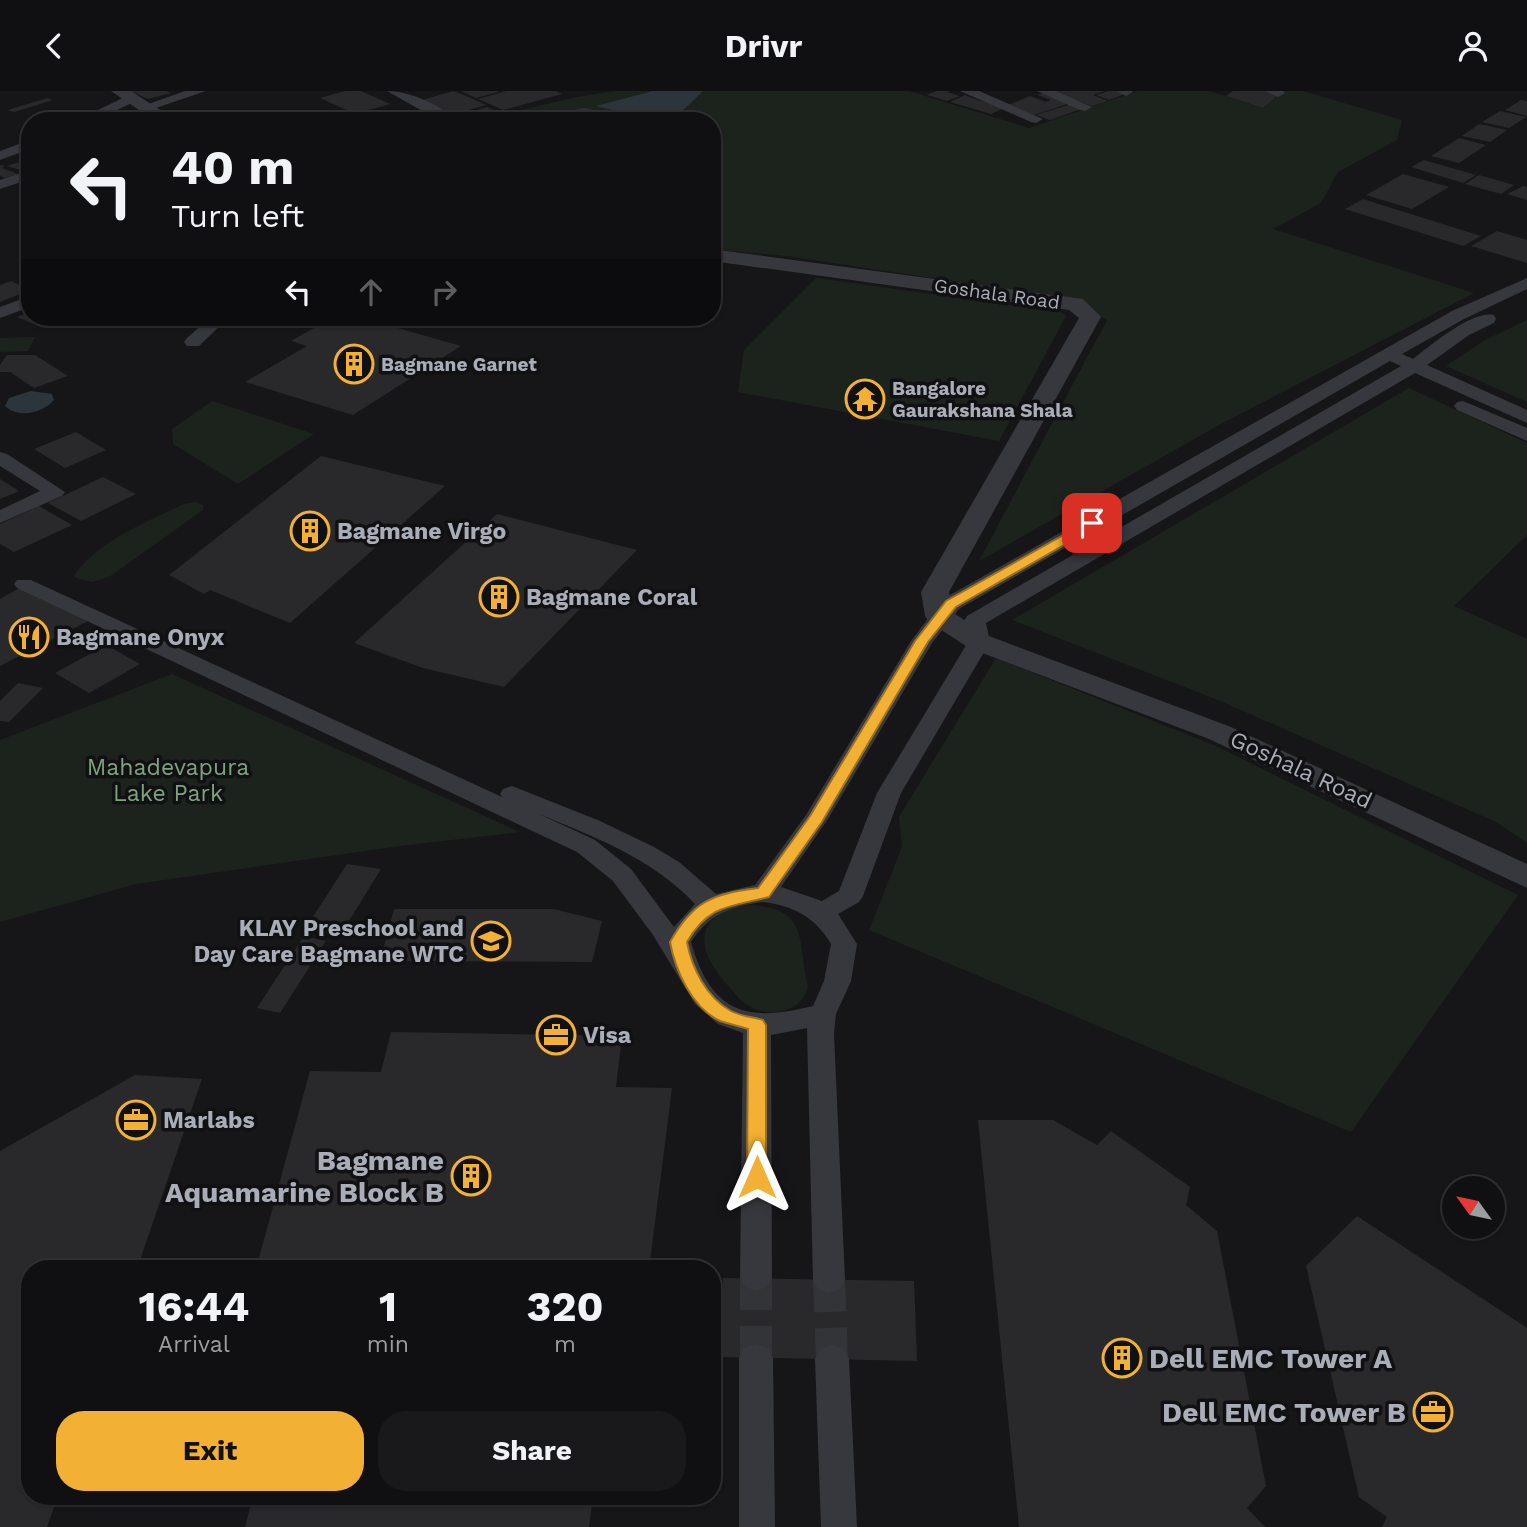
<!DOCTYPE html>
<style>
body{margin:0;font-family:"Work Sans",sans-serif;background:#19191b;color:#f1f3f6;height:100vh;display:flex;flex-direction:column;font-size:26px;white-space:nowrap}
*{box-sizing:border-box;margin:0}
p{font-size:23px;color:#9c9d9f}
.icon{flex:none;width:38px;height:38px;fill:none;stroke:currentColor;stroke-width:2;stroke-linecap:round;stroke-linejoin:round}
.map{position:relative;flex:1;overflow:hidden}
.drawer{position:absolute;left:21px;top:1169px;width:700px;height:245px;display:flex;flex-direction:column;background:#101012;border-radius:28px;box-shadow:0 2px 5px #0004,0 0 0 2px #303032}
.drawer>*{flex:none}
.top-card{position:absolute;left:21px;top:21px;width:700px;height:214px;border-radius:28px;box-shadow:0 2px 5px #0004,0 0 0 2px #303032;background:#101012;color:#f1f3f6;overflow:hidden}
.needle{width:46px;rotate:303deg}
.tools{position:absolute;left:1442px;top:1085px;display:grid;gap:14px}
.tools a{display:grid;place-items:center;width:63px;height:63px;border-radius:50%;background:#101012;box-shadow:0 2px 5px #0004,0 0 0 2px #303032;font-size:35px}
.pin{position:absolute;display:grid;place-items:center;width:60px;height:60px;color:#fff;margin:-30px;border-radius:14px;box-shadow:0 4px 10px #0006}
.me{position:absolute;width:77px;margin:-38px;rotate:0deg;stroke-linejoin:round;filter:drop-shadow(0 0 5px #0008)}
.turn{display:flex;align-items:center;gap:24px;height:147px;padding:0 35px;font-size:32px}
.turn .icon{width:91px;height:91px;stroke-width:2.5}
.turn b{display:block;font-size:49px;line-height:60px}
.lanes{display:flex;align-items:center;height:66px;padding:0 35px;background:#0003;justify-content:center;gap:35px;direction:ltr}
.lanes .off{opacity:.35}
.eta{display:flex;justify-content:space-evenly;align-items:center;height:119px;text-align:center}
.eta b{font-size:42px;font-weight:700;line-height:49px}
.action{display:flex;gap:14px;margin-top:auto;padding:14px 35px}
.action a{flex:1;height:80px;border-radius:28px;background:#f2b134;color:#111;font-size:28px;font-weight:700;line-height:80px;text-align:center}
.action a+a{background:#19191b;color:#f1f3f6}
header{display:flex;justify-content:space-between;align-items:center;height:91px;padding:0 35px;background:#101012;font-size:32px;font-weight:700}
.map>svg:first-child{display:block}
.green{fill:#1c231d}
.water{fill:#2c353c}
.building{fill:#29292c}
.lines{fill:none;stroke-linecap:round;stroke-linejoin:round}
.minor-tunnel{stroke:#333438;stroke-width:32;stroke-dasharray:32 16;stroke-linecap:butt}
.minor{fill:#37383d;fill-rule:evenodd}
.tertiary{fill:#37383d;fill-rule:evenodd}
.route{fill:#f2b134;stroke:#9d7322;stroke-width:2}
.labels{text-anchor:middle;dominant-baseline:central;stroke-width:7;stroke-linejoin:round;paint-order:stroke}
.far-street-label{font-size:19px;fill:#a8adb8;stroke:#111113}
.far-poi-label{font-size:19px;font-weight:bold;fill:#a8adb8;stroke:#111113;text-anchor:start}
.poi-label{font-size:23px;font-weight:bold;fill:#a8adb8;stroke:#111113;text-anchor:start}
.park-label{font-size:23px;fill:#7fa381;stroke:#111113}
.street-label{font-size:23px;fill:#a8adb8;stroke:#111113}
.near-poi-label{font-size:28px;font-weight:bold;fill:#a8adb8;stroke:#111113;text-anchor:end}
</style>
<header><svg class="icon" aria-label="back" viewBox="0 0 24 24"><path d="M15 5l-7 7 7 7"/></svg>Drivr<svg class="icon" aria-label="person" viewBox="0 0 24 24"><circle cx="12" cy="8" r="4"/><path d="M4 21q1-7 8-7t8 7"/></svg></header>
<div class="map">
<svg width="1527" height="1436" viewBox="0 0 1527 1436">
<rect width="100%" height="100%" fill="#161618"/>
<path class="green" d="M613,0H909L1029,37L1138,0H1209L1263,17L1283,0H1303L1402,29L1397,49L1338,81L1321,112L1273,138L1474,202L1219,334L979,470L1107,229L1074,208L786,165L712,158V30H476L572,7Z
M816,187L1061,221L1066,225L999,350L738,301L744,259Z
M1527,229V311L1446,275L1485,249Z
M35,246L28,260L0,261V247Z
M1409,297L1527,352V444L1454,515L1527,548V752L1496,731L1218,609L1012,529Z
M212,310L314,343L238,393L173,353L172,338Z
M196,411L203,414V419L109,486L92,491L76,487L74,484C101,448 145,432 184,413Z
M996,567L1216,655L1518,804L1351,1041L869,839L902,756L899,726Z
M172,583L520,741L400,755L136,793L0,831V649Z
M748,814C811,816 797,852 808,895C803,920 772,927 751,916C740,911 732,899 724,890C693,854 697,822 748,814Z"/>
<path class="water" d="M653,0H703L672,30L649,28L596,15Z
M584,17L642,30H526Z
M31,300L52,303L54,309C43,322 18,328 5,315L9,307Z"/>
<path class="building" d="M130,0H167L171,2L148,8Z
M345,0H361L390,13L355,23L320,7Z
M453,0L464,4L486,14L452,24L419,10Z
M461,0H498V1L476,7Z
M506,0H556L562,3L503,19L478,8Z
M936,0H950L947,1L960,5L947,10L927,4Z
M1051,0H1104L1093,4L1108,10L1092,15Z
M1109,0H1115L1125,3L1109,9L1096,4Z
M1233,0H1268L1279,3L1263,17L1226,5Z
M1043,2L1070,12L1034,24L1008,14L1030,5L1046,11L1051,9L1037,4Z
M965,4L972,7L1004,17L991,23L950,11Z
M47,7L53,9L14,21L8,19Z
M1521,9L1527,10V25L1505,19Z
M1071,13L1084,17L1050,29L1036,24Z
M487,16L500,22L473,30L457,25Z
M1500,20L1526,26L1509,37L1482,31Z
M1479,33L1507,39L1490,51L1462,45Z
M1459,47L1486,54L1459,72L1431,65Z
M1424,69L1476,84L1463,92L1411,76Z
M19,71L30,74V78L23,80L7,75Z
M0,74L5,75L2,77L18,83L5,87L0,85Z
M1403,83L1449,96L1412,118L1366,104Z
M1479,84L1514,94L1501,103L1465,93Z
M1523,95L1527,96V109L1507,103Z
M1363,108L1481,145L1463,155L1345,118Z
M1497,140L1527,149V172L1471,155Z
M11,190L30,199L0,211V194Z
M30,221V226H66L41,236L17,226Z
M333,226H359L461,255L353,324L245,291L307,255L291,250Z
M429,226H484L465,237Z
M7,264H35L68,285L34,297L10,281H0V274Z
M857,299L871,302L885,304L874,317L846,312Z
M76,341L106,359L65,377L34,358Z
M321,365L445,395L290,532L210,499L204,503L169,484Z
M103,386L136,403L81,430L48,412Z
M0,388L19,400L0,408Z
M39,415L72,434L14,461L0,453V433Z
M497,423L637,459L504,596L423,577L354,552Z
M23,495L94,527L0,575V508Z
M106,554L140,573L89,602L55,582Z
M18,592L43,597L9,631L0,630V610Z
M347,773L381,778L344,838L309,832Z
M394,818H554L602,830L592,871L380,870Z
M304,845L326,850L280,922L257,917Z
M391,941L622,945L616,996L672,997L649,1178H256L310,980L381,981Z
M135,984L202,988L137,1178H30V1405H58L47,1436H0V1060Z
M978,1029H1053L1097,1054L1111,1040L1190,1096L1186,1114L1217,1140L1266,1395L1247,1417L1265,1436H1019Z
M1357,1125L1527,1237V1436H1382L1387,1426L1359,1406L1306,1175Z
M723,1187L914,1190L917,1270L719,1266Z
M253,1405H593L589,1436H245Z"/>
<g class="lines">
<path class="minor-tunnel" d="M756,1187V1267
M829,1189L832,1268"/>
<path class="minor" d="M185,0H206L147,20L140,16Z
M387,0C407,0 443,13 454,30H440Z
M960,0H979L1043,28L1036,32L1031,31Z
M1037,0H1056L1092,16L1085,20L1080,19Z
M1115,0H1132L1133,1L1126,5Z
M1265,0H1283L1285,2L1278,6Z
M131,3L138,7L136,10L94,30H75Z
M290,22L295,23V29L271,30Z
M30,49V58L0,69V60Z
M30,79V88L0,98V89Z
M1527,187V198L1464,228L1402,263L1413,268C1430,255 1472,219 1494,224L1496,228L1494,232L1469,244L1427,274L1527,319V332L1415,282L986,532L990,551L901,702L863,805L859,811L838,823L857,853L851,890L836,923L834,943L845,1189L840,1198L829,1202L818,1198L813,1189L807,937L771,944L772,1187L767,1196L756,1200L745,1196L740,1187L743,942L718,933L695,913L653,844L613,790L577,761L17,497L14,493L17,489H31L502,706L500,703L503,698L512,695L600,730L654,756L679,771L716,803L755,794L806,724L911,550L943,508L1452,220ZM1390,270L1401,275L967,525L964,530L968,551L877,702L839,800L822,810L781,796L828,728L932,552L959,518ZM539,723C595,746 653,768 695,813L674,836L631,778L595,749ZM763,811C794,815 815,826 831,853L824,890L813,915C746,932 711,922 691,851C709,823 732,815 763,811Z
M30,205V216L0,227V216Z
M211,226H229L199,255H187L184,251L187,247Z
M1463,310L1527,337V350L1457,319L1454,315L1457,311Z
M0,361L7,363L65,401L62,405L0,432V419L40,400L0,375Z
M756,1253L768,1257L773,1267L775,1436H739V1267L744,1257Z
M832,1254L844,1258L849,1268L857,1436H821L815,1268L820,1258Z"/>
<path class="tertiary" d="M111,0H131L177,30H155Z
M712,158L1083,208L1101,226L949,501L952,521L989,545L1231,636L1527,773V797L1209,648L969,557L929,531L925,525L921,501L1079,227L1069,219L712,170Z"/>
</g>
<path class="route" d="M1092,428L1099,432L1097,435L956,516L928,551L822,731L769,806C731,816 709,813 687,851C692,877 706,906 731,920C740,925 753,926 763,929L766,934V1086L763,1092L757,1094L750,1092L747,1086L748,938C739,935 729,933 720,930C692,917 675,879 670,851C693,810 712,803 758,797L810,725L915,550L946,510Z"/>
<defs>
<symbol id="building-ring" viewBox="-11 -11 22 22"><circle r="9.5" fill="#111113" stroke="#f2b134" stroke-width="1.5"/><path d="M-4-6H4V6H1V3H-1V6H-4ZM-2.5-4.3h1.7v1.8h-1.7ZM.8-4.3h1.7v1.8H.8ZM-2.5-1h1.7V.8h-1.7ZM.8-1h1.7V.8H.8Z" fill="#f2b134"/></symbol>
<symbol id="temple-ring" viewBox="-11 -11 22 22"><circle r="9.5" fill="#111113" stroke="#f2b134" stroke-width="1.5"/><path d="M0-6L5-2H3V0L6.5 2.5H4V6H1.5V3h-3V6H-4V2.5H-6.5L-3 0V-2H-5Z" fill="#f2b134"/></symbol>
<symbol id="restaurant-ring" viewBox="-11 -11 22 22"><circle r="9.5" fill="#111113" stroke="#f2b134" stroke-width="1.5"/><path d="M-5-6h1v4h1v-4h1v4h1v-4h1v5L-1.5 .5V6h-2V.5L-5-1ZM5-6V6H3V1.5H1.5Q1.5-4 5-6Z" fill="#f2b134"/></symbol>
<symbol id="school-ring" viewBox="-11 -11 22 22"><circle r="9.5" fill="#111113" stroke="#f2b134" stroke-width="1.5"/><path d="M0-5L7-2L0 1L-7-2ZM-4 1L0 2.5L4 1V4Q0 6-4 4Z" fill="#f2b134"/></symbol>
<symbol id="office-ring" viewBox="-11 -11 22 22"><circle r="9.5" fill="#111113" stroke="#f2b134" stroke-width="1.5"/><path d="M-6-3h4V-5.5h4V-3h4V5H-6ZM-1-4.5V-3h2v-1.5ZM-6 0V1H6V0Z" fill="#f2b134"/></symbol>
</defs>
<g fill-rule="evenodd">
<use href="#building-ring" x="332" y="251" width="44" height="44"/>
<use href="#temple-ring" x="843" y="286" width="44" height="44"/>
<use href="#building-ring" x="288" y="418" width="44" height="44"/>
<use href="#building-ring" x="477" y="484" width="44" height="44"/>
<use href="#restaurant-ring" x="7" y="524" width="44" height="44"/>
<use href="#school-ring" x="469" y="828" width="44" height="44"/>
<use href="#office-ring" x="534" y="922" width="44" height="44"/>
<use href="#office-ring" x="114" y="1007" width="44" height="44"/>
<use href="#building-ring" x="449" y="1063" width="44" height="44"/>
<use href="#building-ring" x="1100" y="1245" width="44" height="44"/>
<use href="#office-ring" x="1411" y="1299" width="44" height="44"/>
</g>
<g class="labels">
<g class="far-street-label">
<text transform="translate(997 203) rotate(8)">Goshala Road</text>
</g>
<g class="far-poi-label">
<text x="381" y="273">Bagmane Garnet</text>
<text x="892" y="297">Bangalore<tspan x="892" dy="22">Gaurakshana Shala</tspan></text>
</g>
<g class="poi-label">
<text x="337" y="440">Bagmane Virgo</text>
<text x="526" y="506">Bagmane Coral</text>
<text x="56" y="546">Bagmane Onyx</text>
<text x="464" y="837" text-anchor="end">KLAY Preschool and<tspan x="464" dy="26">Day Care Bagmane WTC</tspan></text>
<text x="583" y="944">Visa</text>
<text x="163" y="1029">Marlabs</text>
</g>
<g class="park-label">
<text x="168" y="676">Mahadevapura<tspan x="168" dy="26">Lake Park</tspan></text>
</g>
<g class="street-label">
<text transform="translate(1301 679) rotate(25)">Goshala Road</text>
</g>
<g class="near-poi-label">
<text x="444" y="1069">Bagmane<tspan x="444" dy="32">Aquamarine Block B</tspan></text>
<text x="1149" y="1267" text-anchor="start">Dell EMC Tower A</text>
<text x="1406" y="1321">Dell EMC Tower B</text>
</g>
</g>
</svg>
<div class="tools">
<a><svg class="needle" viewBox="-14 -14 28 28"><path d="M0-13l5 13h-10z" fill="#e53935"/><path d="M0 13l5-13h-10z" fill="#9c9d9f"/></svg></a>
</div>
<div class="pin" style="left:1092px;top:432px;background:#d93025"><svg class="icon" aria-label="arrive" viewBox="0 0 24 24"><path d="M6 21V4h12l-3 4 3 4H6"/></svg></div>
<svg class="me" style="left:757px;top:1086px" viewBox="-20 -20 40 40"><path d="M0-17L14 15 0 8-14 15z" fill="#f2b134" stroke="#fff" stroke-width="4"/></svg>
<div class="top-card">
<div class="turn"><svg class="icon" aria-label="left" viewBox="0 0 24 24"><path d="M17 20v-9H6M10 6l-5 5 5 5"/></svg><div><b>40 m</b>Turn left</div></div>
<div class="lanes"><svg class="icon" aria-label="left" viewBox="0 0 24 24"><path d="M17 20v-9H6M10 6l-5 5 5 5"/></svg><svg class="icon off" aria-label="ahead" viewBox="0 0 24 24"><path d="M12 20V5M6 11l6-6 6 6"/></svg><svg class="icon off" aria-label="right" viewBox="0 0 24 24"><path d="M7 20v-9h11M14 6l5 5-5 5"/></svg></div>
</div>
<section class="drawer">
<div class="eta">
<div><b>16:44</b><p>Arrival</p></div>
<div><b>1</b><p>min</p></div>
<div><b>320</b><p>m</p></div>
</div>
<div class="action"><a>Exit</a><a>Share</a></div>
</section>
</div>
